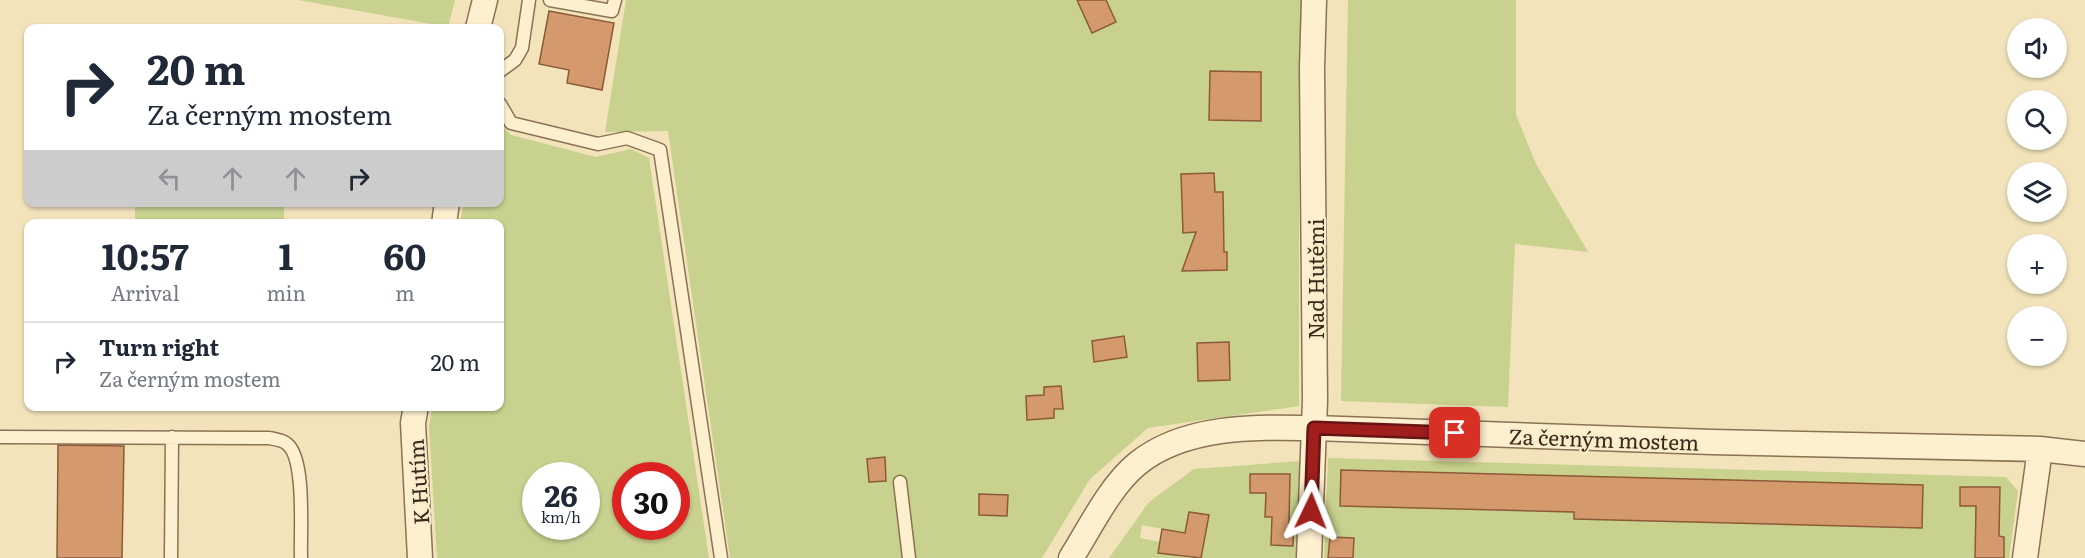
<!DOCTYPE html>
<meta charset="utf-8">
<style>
body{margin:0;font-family:Literata,serif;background:#f6f6f7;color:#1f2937;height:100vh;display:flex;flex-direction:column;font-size:22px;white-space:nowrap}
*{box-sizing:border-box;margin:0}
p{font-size:20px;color:#747a83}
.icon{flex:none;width:33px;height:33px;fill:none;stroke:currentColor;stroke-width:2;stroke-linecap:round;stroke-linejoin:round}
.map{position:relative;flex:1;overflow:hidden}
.details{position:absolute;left:24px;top:219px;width:480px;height:192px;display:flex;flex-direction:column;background:#fff;border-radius:12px;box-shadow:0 2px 4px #0004}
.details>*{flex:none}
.hud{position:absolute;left:24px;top:24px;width:480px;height:183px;border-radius:12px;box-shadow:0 2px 4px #0004;background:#fff;color:#1f2937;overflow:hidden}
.fabs{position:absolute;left:2007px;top:18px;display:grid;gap:12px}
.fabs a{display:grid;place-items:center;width:60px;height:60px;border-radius:50%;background:#fff;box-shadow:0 2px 4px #0004;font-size:30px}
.speed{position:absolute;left:522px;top:462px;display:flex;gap:12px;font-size:30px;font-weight:700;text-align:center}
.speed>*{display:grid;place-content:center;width:78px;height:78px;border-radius:50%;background:#fff;box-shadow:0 2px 4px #0004;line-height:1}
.speed small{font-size:15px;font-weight:400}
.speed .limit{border:9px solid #d22;background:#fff;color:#111}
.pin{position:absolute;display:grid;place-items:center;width:51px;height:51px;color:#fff;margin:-26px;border-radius:12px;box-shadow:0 3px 9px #0006}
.me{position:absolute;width:66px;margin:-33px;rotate:2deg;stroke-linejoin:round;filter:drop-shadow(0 0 4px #0008)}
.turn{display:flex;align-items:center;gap:21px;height:126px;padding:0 24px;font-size:27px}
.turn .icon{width:78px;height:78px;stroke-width:2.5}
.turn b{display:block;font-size:42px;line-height:51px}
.lanes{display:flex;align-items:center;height:57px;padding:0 24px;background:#0003;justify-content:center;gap:30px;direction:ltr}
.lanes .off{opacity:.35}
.eta{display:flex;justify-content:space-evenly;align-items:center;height:102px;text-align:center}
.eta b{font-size:36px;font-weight:700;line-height:42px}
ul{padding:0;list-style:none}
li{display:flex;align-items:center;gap:18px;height:78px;padding:0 24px;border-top:2px solid #e0e1e3}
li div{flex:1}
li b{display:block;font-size:22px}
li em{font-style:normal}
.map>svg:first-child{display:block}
.green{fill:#c8d18e;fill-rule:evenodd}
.building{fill:#d49a6d;stroke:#8c5a37;stroke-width:1.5}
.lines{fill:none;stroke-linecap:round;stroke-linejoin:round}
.lane-casing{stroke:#8b7253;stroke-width:15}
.street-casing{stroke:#8b7253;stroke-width:27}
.lane{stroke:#fcf0cf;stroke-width:12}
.street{stroke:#fcf0cf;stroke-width:24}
.route-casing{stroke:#681413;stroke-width:15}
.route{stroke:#a01f1d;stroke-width:10}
.labels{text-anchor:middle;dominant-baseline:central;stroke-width:4.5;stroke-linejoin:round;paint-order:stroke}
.street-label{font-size:21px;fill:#38291a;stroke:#f9eccb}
</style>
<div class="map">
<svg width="2085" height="558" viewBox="0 0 2085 558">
<rect width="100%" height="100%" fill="#f2e3bb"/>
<path class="green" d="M298,0H455L448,27Z
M626,0H1304L1299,142V406L1148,428L1090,479L1042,558H730L668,131L605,132Z
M1348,0H1516V115L1536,164L1588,252L1515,244L1508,407L1341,401Z
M500,124L511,135L596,157L631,149L649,158L709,558H437L429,426L432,407L500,406V224L460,223L464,203L500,202ZM536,476H586V526H536ZM626,476H676V526H626Z
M135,203H284V223H135Z
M1330,458L2006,477L2018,491L2009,558H2004V537L1997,536L2000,487H1960V505L1976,506L1975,558H1353L1354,538L1330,537L1328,558H1324L1328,459ZM1341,470L1364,471L1363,507L1340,506ZM1389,471L1458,473L1457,509H1433L1411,499V508L1388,507ZM1482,474L1551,475L1550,512L1527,511L1526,502H1505L1504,511L1480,510ZM1575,476L1644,478L1642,521H1620L1598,507L1597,520L1574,519ZM1668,479L1737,480L1736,524L1713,523V510H1690V522H1667ZM1761,481L1830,483L1829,526L1806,525L1784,512L1783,525L1760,524ZM1854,483L1923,485L1922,528H1899L1877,514L1876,527L1853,526Z
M1301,461L1297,558H1201L1209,515L1189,512L1185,533L1142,525L1140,538L1160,542L1158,553L1189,558H1109L1149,502L1194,469ZM1250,474H1290L1287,523L1294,524L1293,546L1271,545V523L1274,517L1265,516L1266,493L1250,492Z"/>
<path class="building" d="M1077,0H1106L1116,22L1092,33Z
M549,11L614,23L602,90L567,83L569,70L539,64Z
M1210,71L1261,72V121L1209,120Z
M1214,173L1215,192H1223L1224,252H1227V270L1182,271L1196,232L1183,233L1181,174Z
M1124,336L1127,357L1094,362L1092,341Z
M1229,342L1230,380L1198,381L1197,343Z
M1061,386L1063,409H1054V418L1027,420L1026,396L1044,395V387Z
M58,445L124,446L122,558H57Z
M885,457L886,481L869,482L867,459Z
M1341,470L1923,485L1922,528L1574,519V512L1340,506Z
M1250,474H1290L1289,523H1294L1293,546L1271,545L1272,517H1265L1266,493H1250Z
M1960,487H2000L1999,536L2004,537V558H1975L1976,506H1960Z
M979,494L1008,495L1007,516L979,515Z
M1189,512L1209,515L1201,558L1158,553L1162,529L1185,533Z
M1330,537L1354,538L1353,558H1328Z"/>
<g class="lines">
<defs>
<path id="lane" d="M550,0L612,11L615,0
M500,71L515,60L522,48L529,0
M500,104L511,123L598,144L627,138L660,150L721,558
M0,437L269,438C274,439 283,440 287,444C306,458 300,534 301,558
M900,482L909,558
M171,558L172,437"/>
<path id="street" d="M478,28L485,0
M444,224L447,202
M416,406L413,423L420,558
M1071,558C1090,528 1110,486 1137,464C1185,425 1256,427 1314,428L1712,442L2040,449L2085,454
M1309,558L1315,400L1312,68L1314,0
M2025,558L2040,449"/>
</defs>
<use href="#lane" class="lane-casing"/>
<use href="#street" class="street-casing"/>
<use href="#lane" class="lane"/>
<use href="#street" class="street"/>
</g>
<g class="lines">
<defs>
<path id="route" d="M1311,511L1314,428L1455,433"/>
</defs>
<use href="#route" class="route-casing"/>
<use href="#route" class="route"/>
</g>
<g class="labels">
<g class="street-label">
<text transform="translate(1314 279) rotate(-90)">Nad Hutěmi</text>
<text transform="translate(1604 438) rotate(2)">Za černým mostem</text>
<text transform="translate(417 482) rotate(-94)">K Hutím</text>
</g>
</g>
</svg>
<div class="fabs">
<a><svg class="icon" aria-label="sound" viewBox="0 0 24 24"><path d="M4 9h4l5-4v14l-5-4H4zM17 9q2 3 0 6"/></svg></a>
<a><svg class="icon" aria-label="search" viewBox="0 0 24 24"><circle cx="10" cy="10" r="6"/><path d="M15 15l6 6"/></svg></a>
<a><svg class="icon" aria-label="layers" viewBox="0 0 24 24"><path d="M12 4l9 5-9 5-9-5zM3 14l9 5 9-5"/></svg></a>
<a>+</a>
<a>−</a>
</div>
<div class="speed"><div>26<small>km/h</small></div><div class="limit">30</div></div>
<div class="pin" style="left:1455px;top:433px;background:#d93025"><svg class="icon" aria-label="arrive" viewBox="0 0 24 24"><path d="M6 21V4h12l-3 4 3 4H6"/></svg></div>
<svg class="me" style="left:1311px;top:511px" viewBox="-20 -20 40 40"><path d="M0-17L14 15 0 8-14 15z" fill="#a01f1d" stroke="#fff" stroke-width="4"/></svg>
<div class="hud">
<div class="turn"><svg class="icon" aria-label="right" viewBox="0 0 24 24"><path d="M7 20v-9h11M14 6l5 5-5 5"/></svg><div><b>20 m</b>Za černým mostem</div></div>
<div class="lanes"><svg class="icon off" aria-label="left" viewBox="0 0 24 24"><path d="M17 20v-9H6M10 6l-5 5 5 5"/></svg><svg class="icon off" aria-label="ahead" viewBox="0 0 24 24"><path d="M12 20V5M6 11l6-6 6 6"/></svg><svg class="icon off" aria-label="ahead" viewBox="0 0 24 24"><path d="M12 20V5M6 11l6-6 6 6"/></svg><svg class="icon" aria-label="right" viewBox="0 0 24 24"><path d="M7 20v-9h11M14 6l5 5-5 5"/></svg></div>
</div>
<section class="details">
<div class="eta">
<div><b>10:57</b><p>Arrival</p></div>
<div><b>1</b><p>min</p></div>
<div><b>60</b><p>m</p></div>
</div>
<ul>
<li><svg class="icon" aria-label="right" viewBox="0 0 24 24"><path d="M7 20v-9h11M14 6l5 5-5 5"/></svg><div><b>Turn right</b><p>Za černým mostem</p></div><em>20 m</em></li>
</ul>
</section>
</div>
